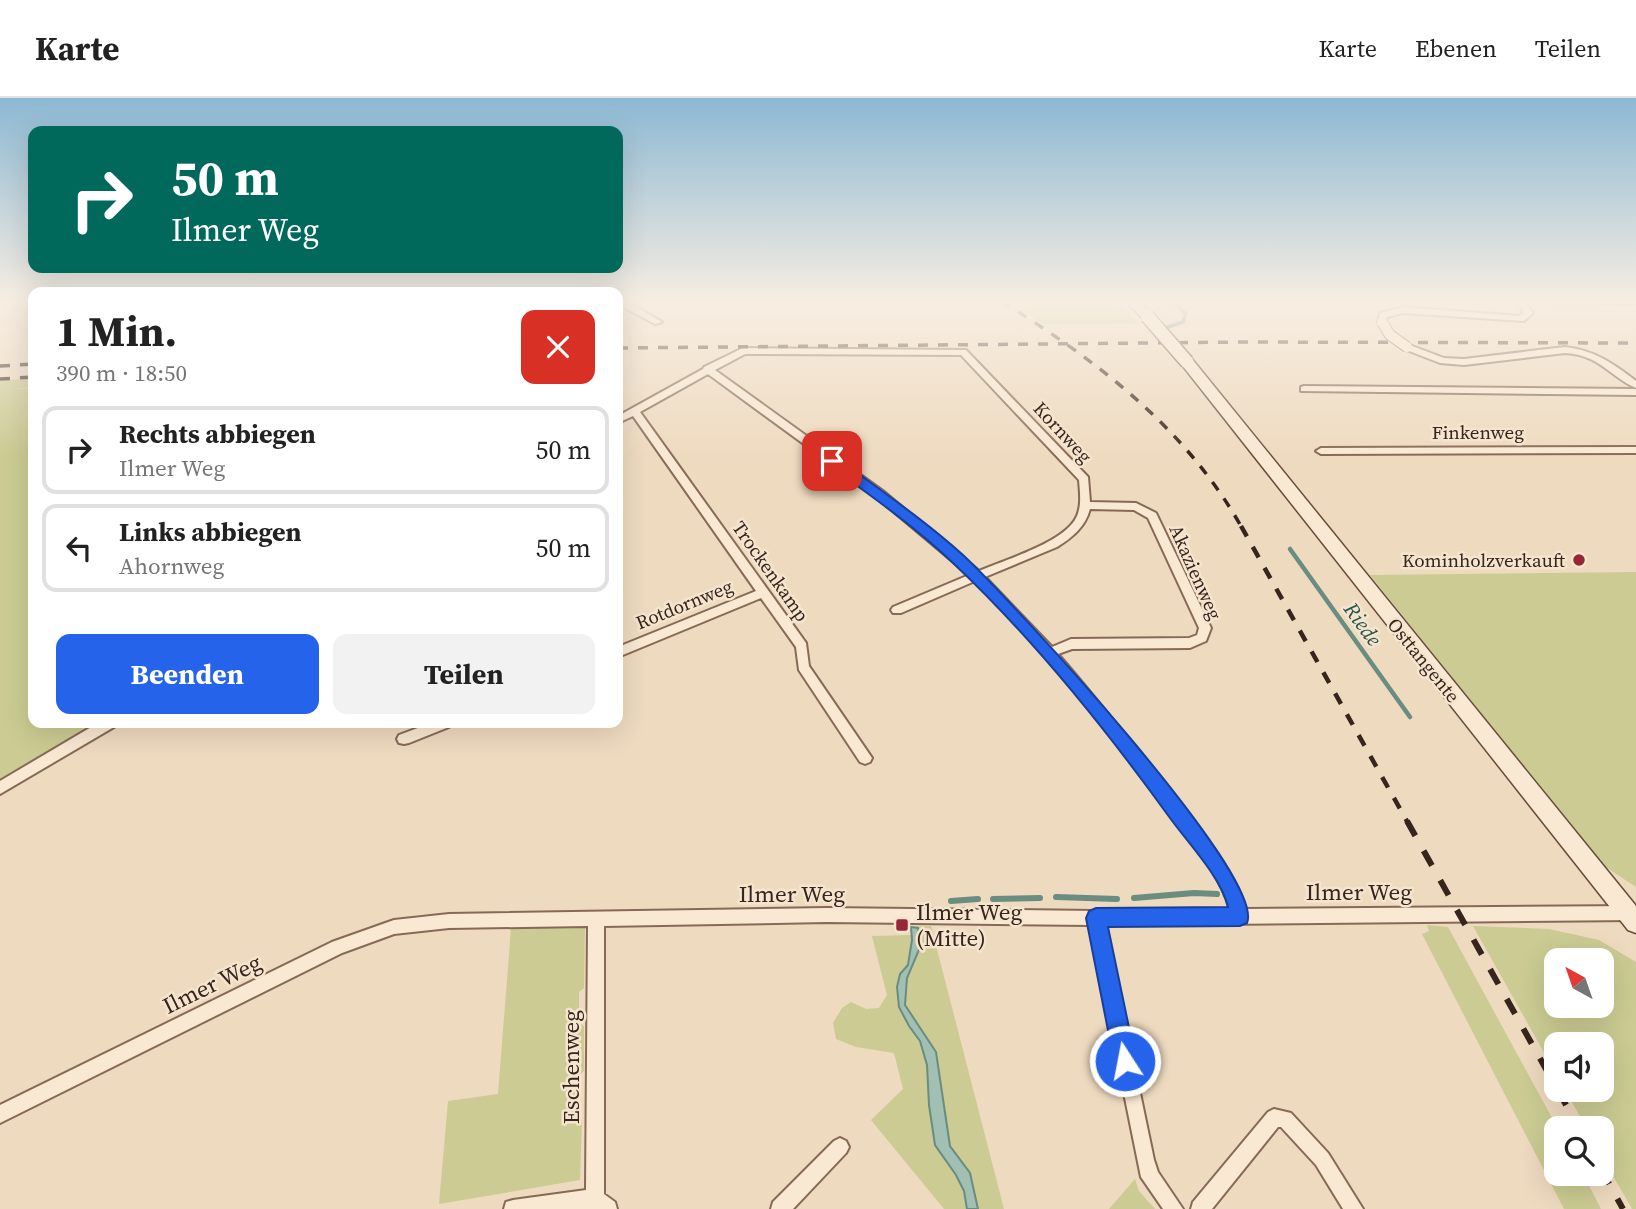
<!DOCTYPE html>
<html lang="de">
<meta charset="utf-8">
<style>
body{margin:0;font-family:"Source Serif 4",serif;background:#f2f2f2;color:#222;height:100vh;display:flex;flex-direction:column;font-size:26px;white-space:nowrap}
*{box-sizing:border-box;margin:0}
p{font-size:23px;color:#767676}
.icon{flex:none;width:38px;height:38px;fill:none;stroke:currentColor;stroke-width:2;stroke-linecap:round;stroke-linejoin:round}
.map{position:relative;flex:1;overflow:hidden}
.side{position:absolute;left:28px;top:189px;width:595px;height:441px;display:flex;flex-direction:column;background:#fff;border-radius:14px;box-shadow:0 7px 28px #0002}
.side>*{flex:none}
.guide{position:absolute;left:28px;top:28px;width:595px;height:147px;border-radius:14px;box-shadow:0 7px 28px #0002;background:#00695c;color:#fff;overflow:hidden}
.needle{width:46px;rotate:320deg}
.controls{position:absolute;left:1544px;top:850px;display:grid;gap:14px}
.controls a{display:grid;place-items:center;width:70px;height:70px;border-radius:14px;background:#fff;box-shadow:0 7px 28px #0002;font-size:35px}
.pin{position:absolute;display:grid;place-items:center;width:60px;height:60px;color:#fff;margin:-30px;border-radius:14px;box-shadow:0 4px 10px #0006}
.me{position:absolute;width:77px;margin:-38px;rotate:349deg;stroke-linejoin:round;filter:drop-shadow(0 0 5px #0008)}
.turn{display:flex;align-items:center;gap:24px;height:147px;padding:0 28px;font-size:32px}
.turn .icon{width:91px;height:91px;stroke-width:2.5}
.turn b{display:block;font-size:49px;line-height:60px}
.round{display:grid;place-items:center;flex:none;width:74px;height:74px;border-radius:14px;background:#f2f2f2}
.summary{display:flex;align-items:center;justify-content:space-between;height:119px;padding:0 28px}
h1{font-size:42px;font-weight:700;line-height:52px}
.primary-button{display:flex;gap:14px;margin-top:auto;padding:14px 28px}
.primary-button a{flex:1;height:80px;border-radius:14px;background:#2563eb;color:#fff;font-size:28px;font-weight:700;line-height:80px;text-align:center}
.primary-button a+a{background:#f2f2f2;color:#222}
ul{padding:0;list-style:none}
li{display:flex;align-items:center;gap:21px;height:88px;margin:0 14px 10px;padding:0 14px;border:4px solid #e0e0e0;border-radius:14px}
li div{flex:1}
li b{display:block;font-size:26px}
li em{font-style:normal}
header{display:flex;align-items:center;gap:42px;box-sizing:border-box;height:98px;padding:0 35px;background:#fff;border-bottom:2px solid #e0e0e0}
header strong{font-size:33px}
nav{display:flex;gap:38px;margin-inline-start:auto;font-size:24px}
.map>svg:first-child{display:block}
.green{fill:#cbcb93;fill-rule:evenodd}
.water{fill:#a2bfb3;stroke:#698d80;stroke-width:2}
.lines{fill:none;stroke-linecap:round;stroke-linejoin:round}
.stream-far2{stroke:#698d80;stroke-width:3.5}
.stream-far1{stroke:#698d80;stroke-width:4.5}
.stream{stroke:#698d80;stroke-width:6}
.street-casing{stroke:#866a57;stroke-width:4}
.secondary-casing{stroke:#684c3b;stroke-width:3}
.street{fill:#f9e8d2;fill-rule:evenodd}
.secondary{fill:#f9e8d2;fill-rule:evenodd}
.rail-far2{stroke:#36251c;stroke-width:3.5;stroke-dasharray:10 10;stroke-linecap:butt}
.rail-far1{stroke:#36251c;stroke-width:4.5;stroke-dasharray:12 12;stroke-linecap:butt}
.rail{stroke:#36251c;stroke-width:6;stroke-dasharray:17 17;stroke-linecap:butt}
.street-bridge-casing{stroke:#866a57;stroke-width:12;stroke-linecap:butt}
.secondary-bridge-casing{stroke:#684c3b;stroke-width:16;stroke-linecap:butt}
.street-bridge{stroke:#f9e8d2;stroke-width:10}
.secondary-bridge{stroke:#f9e8d2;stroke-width:13}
.route{fill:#2563eb;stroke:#184099;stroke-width:2}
.poi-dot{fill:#952736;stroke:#f5e5ce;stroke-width:2.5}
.labels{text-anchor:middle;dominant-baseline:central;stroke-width:5;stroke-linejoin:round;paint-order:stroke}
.street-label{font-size:19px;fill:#36251c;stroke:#f5e5ce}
.poi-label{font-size:19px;fill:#36251c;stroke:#f5e5ce;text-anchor:end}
.water-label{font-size:21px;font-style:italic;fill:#2b554d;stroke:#f5e5ce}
.near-street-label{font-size:23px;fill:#36251c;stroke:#f5e5ce}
.near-poi-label{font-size:23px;fill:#36251c;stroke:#f5e5ce;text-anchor:start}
</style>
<header>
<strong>Karte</strong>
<nav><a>Karte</a><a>Ebenen</a><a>Teilen</a></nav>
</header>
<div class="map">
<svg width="1636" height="1111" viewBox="0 0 1636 1111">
<rect width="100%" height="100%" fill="#eedabf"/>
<path class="green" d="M1039,203H1114L1137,225L1044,226L1021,212Z
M33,280V289L13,291L33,290V625H101L0,684V283Z
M1636,474V789L1604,768L1370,477Z
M1427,827L1448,829L1558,1031H1556V1076H1583L1601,1111H1564L1422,836L1429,833Z
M585,828L584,890L579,894V925L584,928V973L578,978L577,1016L582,1022L580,1082L439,1106L448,1003L498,996L511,831Z
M911,828H931L1004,1111H944L871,1022L903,991L894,955L856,949L836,941L833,925L842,910L851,904L866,911L879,910L887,897L872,838L912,837Z
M1473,828L1549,831L1599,842L1636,864V1111H1632L1601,1057V1031H1587L1565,992H1601V947H1556V976ZM1556,863H1601V908H1556Z
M1135,1081L1139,1093L1155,1111H1109Z"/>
<path class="water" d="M911,829L918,830L921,847L907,880L905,907L936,954L950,1048L970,1075L978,1111H967L964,1093L956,1077L935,1047L929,1007L927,967L920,943L909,928L899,909L897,889L900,876L908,867L912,842Z"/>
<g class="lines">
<path class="stream-far2" d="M1168,229L1183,224L1186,216L1172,203"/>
<path class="stream-far1" d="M1290,451L1410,619"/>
<path class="stream" d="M1056,799L1117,801
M1134,800L1194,795L1217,796
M993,801L1040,800
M951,803L978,801"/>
<defs>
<path id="street" d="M618,203H626L662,224L655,226L618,206Z
M1516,203H1524L1533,215L1524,223L1403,215L1387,219L1385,226L1378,224L1380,215L1403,209L1519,218L1524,214Z
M1548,203H1636V206L1552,205Z
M1407,246L1444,260L1464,261L1565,249C1594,252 1614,266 1636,283V290C1609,278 1600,257 1565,255L1464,267L1440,265L1404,251L1403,249Z
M743,250L966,252L1088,379L1090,404L1136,405L1156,415L1211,530L1206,543L1190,550L1072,551L1058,556C1098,602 1136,650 1174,698C1201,734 1232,768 1246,811L1636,808V822L1105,827L1154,1062L1158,1074L1183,1111H1163L1141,1079L1090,827L827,824L604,828V1096L615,1104L617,1111H504L506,1104L513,1102L586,1092L588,828L449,830L394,836L342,855L0,1025V1007L332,844L394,822L449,816L827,810L1096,813L1230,812C1218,770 1187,738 1161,704C1103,626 1044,552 975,483L901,515H893L891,512L893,509L969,477L875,398L708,276L640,314L806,545L809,568L872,660L870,664L865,666L860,664L799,572L796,549L761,500L618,559V549L756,493L633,318L618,325V318L703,271L704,269ZM745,256L961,257L1079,382C1080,394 1082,409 1076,420C1063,445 1004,462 979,473L883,393L715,272ZM1090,411L1134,412L1148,420L1199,530L1197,537L1189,540L1071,541L1052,549L985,479L1057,449C1073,439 1085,429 1090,411Z
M1304,288L1636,291V297L1301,293V289Z
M1636,349V355L1321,356L1316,353L1321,350Z
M98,625H116L114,629L0,696V683Z
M431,625H451L449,629L409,645L404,646L399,645L397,641L399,637Z
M1274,1011L1291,1015L1328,1055L1363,1111H1343L1316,1067L1281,1029H1278L1212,1111H1191L1193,1104L1268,1014Z
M840,1040L846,1043L849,1049L846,1055L793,1111H771L773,1104L834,1043Z"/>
<path id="secondary" d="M1126,203H1139L1153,218L1143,221Z
M1187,260L1192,261L1636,808V835L1628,832L1182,267L1181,264Z"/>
</defs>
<use href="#street" class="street-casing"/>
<use href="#secondary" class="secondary-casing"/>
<use href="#street" class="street"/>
<use href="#secondary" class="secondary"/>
<path class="rail-far2" d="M1001,203C1096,262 1186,330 1242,430
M618,250L1247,244L1636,245
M0,268L33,266
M0,281L33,279"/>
<path class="rail-far1" d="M1241,428L1408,725"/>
<path class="rail" d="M1407,723L1556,989
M1558,992L1579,1031
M1601,1071L1623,1111"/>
<defs>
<path id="street-bridge" d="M1382,224L1390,237L1407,249"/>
<path id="secondary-bridge" d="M1147,218L1187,264"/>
</defs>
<use href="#street-bridge" class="street-bridge-casing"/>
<use href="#secondary-bridge" class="secondary-bridge-casing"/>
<use href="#street-bridge" class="street-bridge"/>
<use href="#secondary-bridge" class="secondary-bridge"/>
</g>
<linearGradient id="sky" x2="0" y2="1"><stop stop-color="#8cb8d3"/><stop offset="0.57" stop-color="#f7eee2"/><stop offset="1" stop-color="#f7eee2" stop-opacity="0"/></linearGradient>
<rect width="1636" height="359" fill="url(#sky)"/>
<path class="route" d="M832,358C844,362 856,374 867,382C900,406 933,430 963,457C1007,498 1267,778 1247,825L1240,828L1108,829L1136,963L1133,971L1125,974L1117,971L1114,963L1086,820L1089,813L1096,810L1228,809C1221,779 1188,745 1170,720C1105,630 1034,541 953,465C914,428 870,397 827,366L825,363Z"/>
<g class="poi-dot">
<circle cx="1579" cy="462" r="7"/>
<rect x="895" y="820" width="14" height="14" rx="3.5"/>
</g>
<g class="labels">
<g class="street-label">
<text transform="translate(1063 334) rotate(47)">Kornweg</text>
<text x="1478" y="334">Finkenweg</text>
<text transform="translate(771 473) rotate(55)">Trockenkamp</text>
<text transform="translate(1196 474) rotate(66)">Akazienweg</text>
<text transform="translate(684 506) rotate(-22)">Rotdornweg</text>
<text transform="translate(1424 562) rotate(51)">Osttangente</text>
</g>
<g class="poi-label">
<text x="1565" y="462">Kominholzverkauft</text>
</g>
<g class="water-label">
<text transform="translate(1363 526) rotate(54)">Riede</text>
</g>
<g class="near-street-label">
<text x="1359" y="794">Ilmer Weg</text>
<text x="792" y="796">Ilmer Weg</text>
<text transform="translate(212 886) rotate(-26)">Ilmer Weg</text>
<text transform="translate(571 969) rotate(-90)">Eschenweg</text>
</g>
<g class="near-poi-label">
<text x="916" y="814">Ilmer Weg<tspan x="916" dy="26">(Mitte)</tspan></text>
</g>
</g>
</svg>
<div class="controls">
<a><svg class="needle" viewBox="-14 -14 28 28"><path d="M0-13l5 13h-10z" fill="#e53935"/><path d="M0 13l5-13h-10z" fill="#767676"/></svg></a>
<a><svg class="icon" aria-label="sound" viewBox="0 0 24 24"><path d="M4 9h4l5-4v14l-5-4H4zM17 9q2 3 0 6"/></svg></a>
<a><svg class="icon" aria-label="search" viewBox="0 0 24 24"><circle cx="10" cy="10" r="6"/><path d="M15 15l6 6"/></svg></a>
</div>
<div class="pin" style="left:832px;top:363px;background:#d93025"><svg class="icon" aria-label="arrive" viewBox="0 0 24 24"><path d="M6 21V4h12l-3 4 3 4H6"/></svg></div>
<svg class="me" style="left:1125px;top:963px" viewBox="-20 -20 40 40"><circle r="17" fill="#2563eb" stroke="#fff" stroke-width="3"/><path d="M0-11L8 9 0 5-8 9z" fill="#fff"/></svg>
<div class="guide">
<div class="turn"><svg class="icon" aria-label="right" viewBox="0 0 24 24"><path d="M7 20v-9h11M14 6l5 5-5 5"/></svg><div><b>50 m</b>Ilmer Weg</div></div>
</div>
<section class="side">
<div class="summary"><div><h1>1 Min.</h1><p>390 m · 18:50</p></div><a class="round" style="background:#d93025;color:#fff"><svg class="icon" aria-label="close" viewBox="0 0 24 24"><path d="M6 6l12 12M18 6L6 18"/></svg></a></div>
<ul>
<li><svg class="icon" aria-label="right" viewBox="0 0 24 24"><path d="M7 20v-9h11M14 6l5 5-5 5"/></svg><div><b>Rechts abbiegen</b><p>Ilmer Weg</p></div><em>50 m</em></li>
<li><svg class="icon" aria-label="left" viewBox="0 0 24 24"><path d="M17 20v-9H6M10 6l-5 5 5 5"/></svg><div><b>Links abbiegen</b><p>Ahornweg</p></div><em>50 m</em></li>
</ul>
<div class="primary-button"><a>Beenden</a><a>Teilen</a></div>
</section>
</div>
